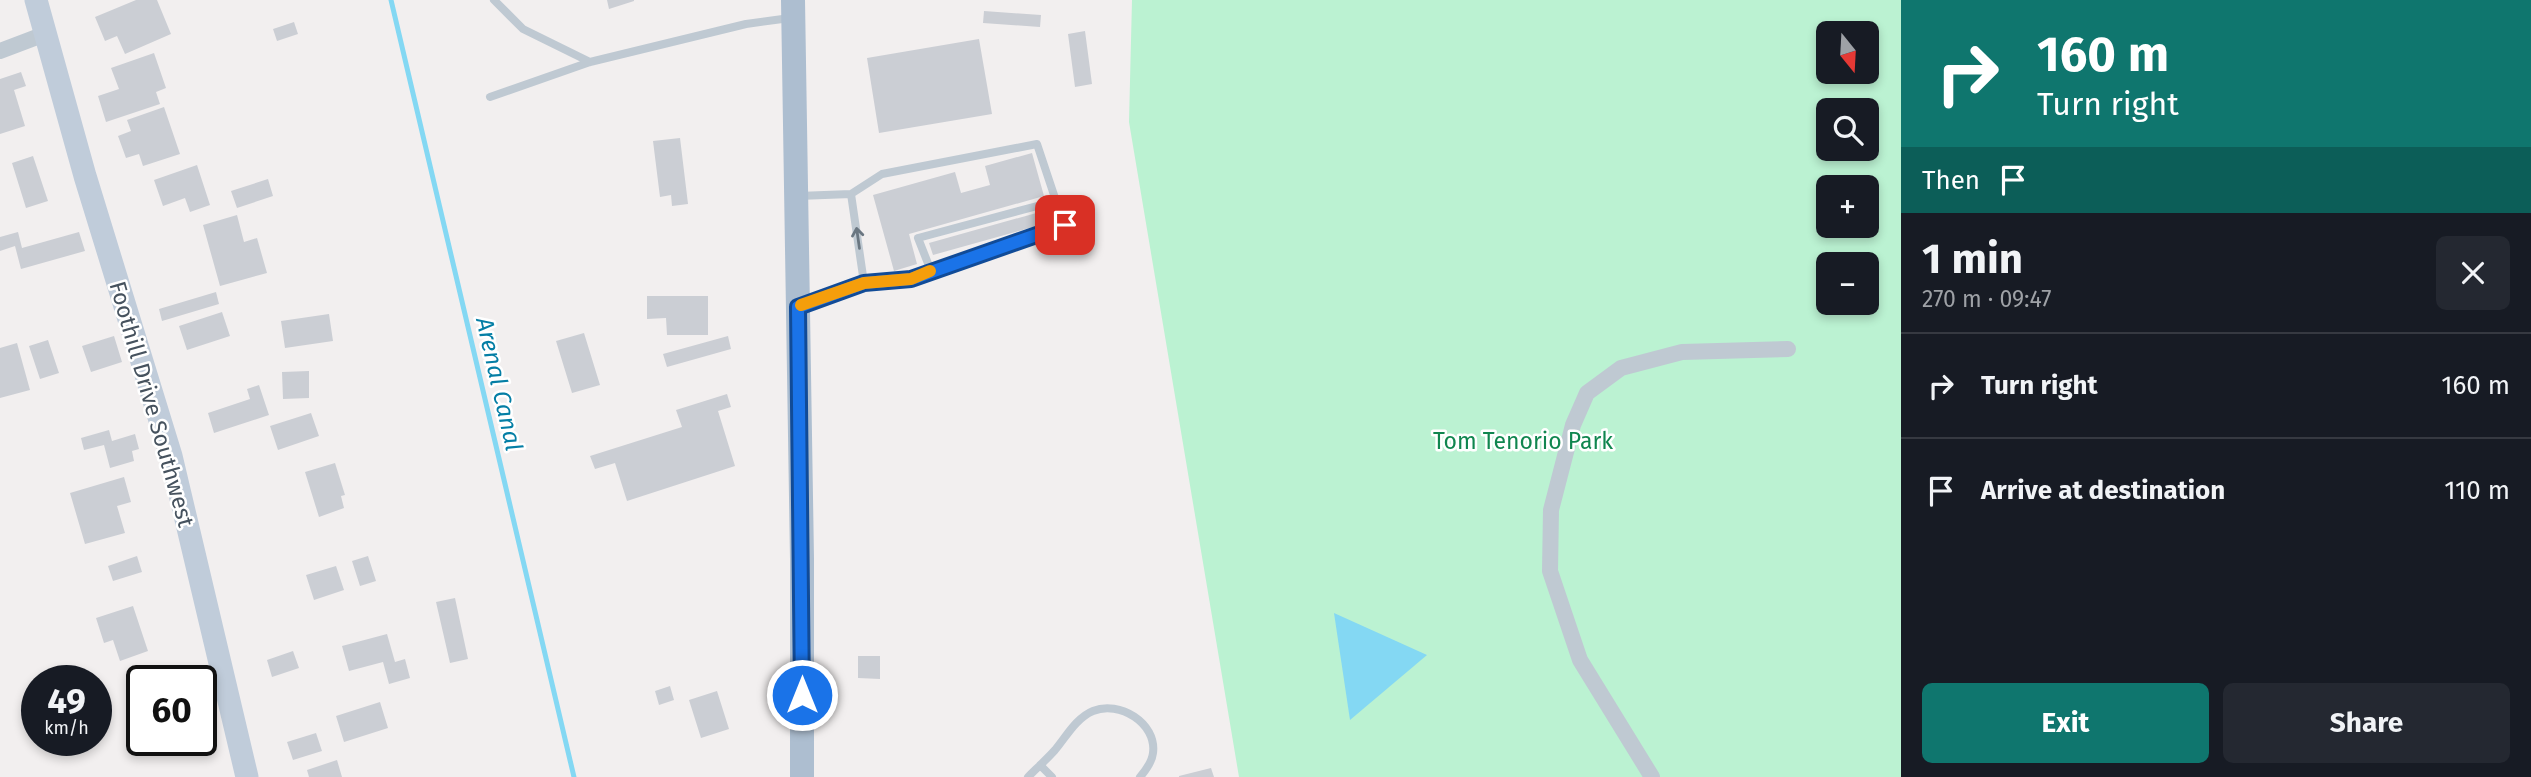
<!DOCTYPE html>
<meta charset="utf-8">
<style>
body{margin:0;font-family:"Fira Sans",sans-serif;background:#242831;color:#f1f3f6;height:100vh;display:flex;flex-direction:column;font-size:26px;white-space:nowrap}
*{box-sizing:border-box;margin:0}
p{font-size:23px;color:#9ea1a6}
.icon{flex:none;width:38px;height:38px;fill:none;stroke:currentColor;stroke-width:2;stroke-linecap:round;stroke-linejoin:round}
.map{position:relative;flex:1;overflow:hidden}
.sheet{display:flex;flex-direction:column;background:#171b24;width:630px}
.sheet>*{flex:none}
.guide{background:#0f766e;color:#fff;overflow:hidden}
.needle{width:46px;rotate:162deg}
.buttons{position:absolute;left:1816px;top:21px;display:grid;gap:14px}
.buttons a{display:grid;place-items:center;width:63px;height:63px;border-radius:10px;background:#171b24;box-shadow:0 4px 10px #0003;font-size:35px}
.speed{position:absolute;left:21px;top:665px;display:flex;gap:14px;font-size:35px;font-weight:700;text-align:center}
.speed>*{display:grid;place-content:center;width:91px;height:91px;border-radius:50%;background:#171b24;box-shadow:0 4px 10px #0003;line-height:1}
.speed small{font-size:18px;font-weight:400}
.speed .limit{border:4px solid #111;border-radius:10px;background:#fff;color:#111}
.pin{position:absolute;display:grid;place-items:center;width:60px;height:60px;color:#fff;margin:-30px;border-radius:14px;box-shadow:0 4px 10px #0006}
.me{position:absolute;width:77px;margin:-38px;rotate:0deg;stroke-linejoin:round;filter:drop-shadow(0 0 5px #0008)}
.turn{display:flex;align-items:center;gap:24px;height:147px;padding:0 21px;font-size:32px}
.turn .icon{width:91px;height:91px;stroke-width:2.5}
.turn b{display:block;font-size:49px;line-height:60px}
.then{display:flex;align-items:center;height:66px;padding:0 21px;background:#0003;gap:14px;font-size:26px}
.round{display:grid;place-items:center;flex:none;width:74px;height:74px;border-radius:10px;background:#242831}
.headline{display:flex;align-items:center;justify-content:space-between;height:119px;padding:0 21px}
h1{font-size:42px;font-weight:700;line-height:52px}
.action{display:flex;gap:14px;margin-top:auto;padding:14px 21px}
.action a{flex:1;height:80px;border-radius:10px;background:#0f766e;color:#fff;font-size:28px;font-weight:700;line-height:80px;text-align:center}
.action a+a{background:#242831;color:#f1f3f6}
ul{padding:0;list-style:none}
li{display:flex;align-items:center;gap:21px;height:105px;padding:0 21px;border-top:2px solid #363941}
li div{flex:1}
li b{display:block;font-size:26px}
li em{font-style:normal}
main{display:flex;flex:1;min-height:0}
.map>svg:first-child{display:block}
.green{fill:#bbf2d2;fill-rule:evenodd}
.water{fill:#84d8f3}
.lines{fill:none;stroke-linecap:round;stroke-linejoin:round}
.stream{stroke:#84d8f3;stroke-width:5}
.building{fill:#cbced4}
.lane{stroke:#bfc9d2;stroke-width:8}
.street{stroke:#bfc9d2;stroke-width:16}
.secondary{stroke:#c0ccda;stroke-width:23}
.primary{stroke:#adbed0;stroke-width:24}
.oneway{stroke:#6a7681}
.route-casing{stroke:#114b97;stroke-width:18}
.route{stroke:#1a73e8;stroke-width:12}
.slow{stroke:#f59e0b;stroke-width:12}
.labels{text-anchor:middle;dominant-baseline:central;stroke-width:5;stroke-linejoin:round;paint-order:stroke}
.street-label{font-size:23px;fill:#46525e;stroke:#fff}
.park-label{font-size:23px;fill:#10864f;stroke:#fff}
.water-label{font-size:24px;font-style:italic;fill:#047ea5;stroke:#fff}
</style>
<main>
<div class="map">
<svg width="1901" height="777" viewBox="0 0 1901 777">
<rect width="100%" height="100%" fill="#f2efef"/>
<path class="green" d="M1132,0H1901V777H1239L1129,122ZM1829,33H1867V72H1829ZM1829,110H1867V149H1829ZM1829,187H1867V226H1829ZM1829,264H1867V303H1829Z"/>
<path class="water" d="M1334,613L1427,655L1350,720Z"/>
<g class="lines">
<path class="stream" d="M391,0L574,777"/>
</g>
<path class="building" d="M136,0H157L171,34L125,54L117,36L105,41L95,17Z
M607,0H634V1L609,9Z
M984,11L1041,15L1040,27L983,23Z
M294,22L298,34L277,41L273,29Z
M1085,31L1092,84L1075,87L1068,34Z
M979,39L992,114L879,133L867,58Z
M154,53L166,88L156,92L160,104L106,122L98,96L119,89L111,68Z
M21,72L26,86L14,90L25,126L0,134V79Z
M164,107L180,154L143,166L139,154L126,158L118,136L131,131L127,120Z
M680,138L688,204L672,206L671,195L660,197L653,141Z
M1032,153L1044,196L909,234L917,264L894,271L873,195L955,172L961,193L990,185L985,166Z
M33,156L48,201L26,208L12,163Z
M197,165L210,205L190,212L185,198L163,206L154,180Z
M268,179L273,196L237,208L231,191Z
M1047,210L1051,222L933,255L929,243Z
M237,215L244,242L257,238L267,273L220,286L203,225Z
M18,232L22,248L79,232L85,251L21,269L15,246L0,251V237Z
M216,292L219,304L162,321L159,309Z
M647,296H708V335H667L666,318L647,319Z
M222,312L230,336L187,350L179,326Z
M329,314L333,341L285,348L281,321Z
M584,333L600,385L572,393L556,341Z
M114,336L122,362L91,372L82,346Z
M728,336L731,349L667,367L663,354Z
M48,340L59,373L40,379L29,346Z
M17,343L30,390L0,398V348Z
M309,371V398L283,399L282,372Z
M259,385L269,415L214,433L208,413L250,399L247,389Z
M727,394L731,407L718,411L735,466L627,501L615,463L595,469L590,456L682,427L676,410Z
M311,413L319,436L278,450L270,426Z
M109,430L112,441L135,434L139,449L132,451L134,461L110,468L104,445L84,450L81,438Z
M335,463L345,495L341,496L344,508L319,517L305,472Z
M124,477L131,502L117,506L125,533L85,544L70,493Z
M137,556L142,572L113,581L108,566Z
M368,556L376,581L360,586L352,561Z
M336,566L344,590L314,600L306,575Z
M455,598L468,659L450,663L436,602Z
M133,606L148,651L120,661L113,640L104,643L96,618Z
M387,634L395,662L405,659L410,678L389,684L383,662L349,671L342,646Z
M293,651L299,668L272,677L267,660Z
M858,656H880V679L858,678Z
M670,686L674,700L659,705L655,691Z
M717,691L729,729L701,738L689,700Z
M380,702L388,728L344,742L336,716Z
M316,733L322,751L293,760L287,742Z
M337,760L342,777H309L307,770Z
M1211,768L1214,777H1179V776Z"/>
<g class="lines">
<path class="lane" d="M494,0L523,29L590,62
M490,97L590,62L746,24L790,18
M851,194L864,283
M798,196L851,194L882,174L1037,144L1064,225L911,279L864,283L801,306
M931,271L918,238L1056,201
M1040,765L1052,777
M1028,777C1037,768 1046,760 1055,750C1066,737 1076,718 1093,711C1119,700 1157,723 1153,753C1152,762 1146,770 1140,777"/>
<path class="street" d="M0,51L45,34
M1652,777L1580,660L1550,571L1551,510L1573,425L1587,393L1621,368L1682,352L1788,349"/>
<path class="secondary" d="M36,0L85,176L171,456L247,777"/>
<path class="primary" d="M793,0L802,559V777"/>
</g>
<defs><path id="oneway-shaft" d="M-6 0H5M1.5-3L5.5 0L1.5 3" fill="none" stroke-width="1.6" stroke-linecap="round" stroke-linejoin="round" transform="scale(1.75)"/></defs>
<use class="oneway" href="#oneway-shaft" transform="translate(858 238) rotate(-98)"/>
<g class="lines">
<defs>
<path id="route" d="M802,695L798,307L864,283L911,279L1065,225"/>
</defs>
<use href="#route" class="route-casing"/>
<use href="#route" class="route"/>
<path class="slow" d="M801,305L864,283L911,279L930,271"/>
</g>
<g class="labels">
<g class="street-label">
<text transform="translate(152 404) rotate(74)">Foothill Drive Southwest</text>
</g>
<g class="park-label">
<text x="1523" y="441">Tom Tenorio Park</text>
</g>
<g class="water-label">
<text transform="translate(499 384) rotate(77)">Arenal Canal</text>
</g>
</g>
</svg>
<div class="buttons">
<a><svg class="needle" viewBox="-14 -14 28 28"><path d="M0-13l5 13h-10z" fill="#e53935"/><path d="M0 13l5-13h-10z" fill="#9ea1a6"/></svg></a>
<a><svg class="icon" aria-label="search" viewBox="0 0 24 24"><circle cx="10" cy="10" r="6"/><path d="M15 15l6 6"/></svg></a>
<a>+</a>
<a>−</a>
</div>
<div class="speed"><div>49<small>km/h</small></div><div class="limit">60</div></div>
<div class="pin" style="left:1065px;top:225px;background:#d93025"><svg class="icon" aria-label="arrive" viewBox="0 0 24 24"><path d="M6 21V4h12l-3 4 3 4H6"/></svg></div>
<svg class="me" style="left:802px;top:695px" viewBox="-20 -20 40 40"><circle r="17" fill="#1a73e8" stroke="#fff" stroke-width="3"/><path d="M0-11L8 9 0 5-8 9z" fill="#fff"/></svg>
</div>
<section class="sheet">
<div class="guide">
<div class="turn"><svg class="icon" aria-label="right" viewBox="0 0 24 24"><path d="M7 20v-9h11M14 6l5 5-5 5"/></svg><div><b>160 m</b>Turn right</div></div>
<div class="then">Then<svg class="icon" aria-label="arrive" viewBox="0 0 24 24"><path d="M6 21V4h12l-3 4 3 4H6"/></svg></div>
</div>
<div class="headline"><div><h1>1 min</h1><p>270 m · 09:47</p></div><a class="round"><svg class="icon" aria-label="close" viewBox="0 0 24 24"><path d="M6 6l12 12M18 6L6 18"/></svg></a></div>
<ul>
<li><svg class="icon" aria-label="right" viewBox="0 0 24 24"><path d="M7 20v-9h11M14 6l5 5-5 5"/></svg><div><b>Turn right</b></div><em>160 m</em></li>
<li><svg class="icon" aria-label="arrive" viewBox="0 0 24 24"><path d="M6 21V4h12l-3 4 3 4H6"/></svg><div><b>Arrive at destination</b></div><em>110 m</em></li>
</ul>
<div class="action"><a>Exit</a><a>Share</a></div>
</section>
</main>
